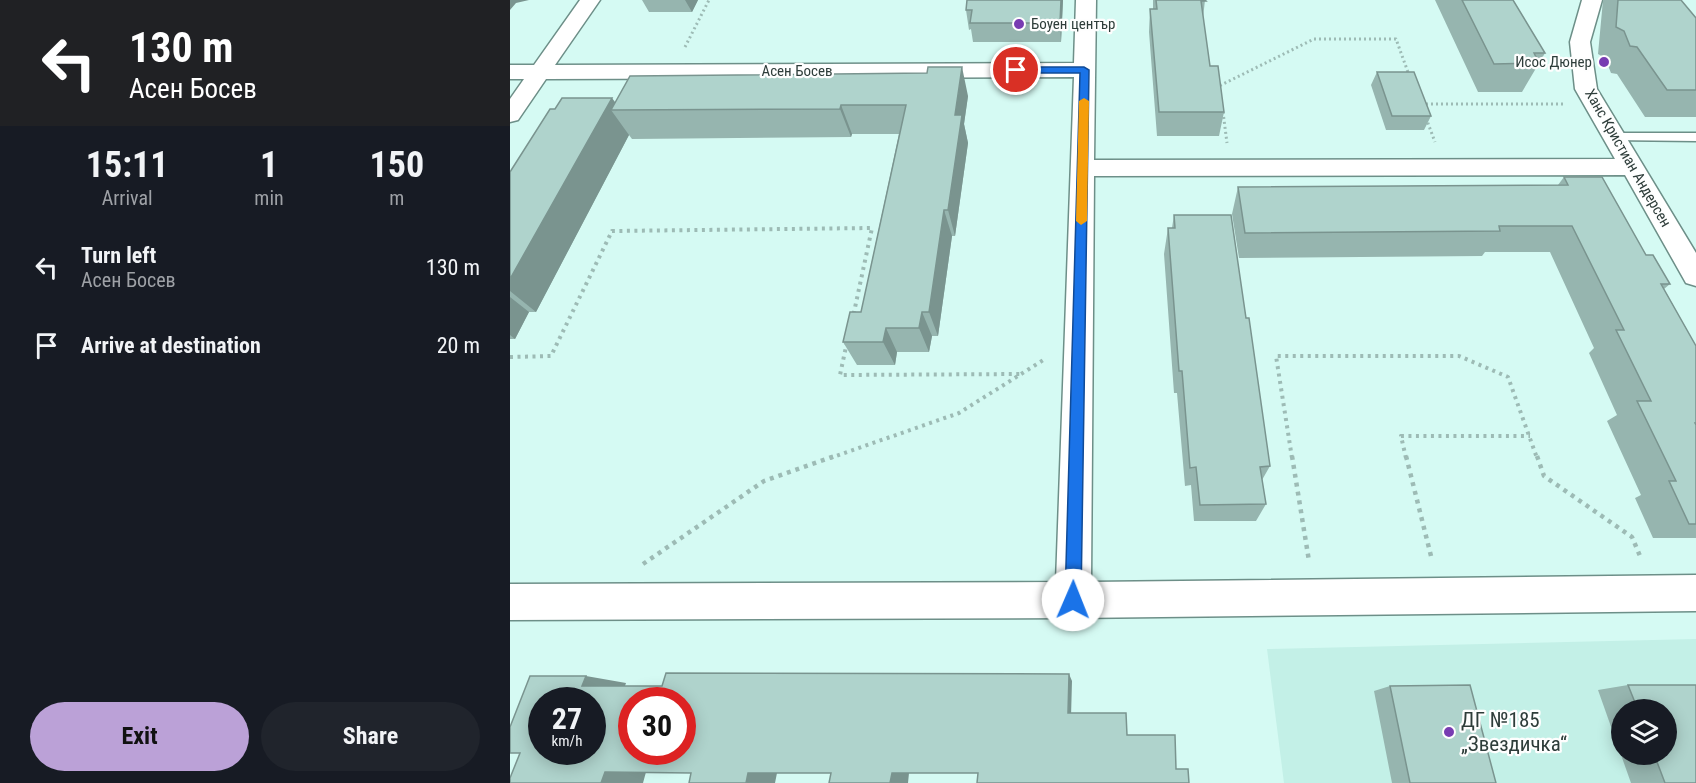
<!DOCTYPE html>
<meta charset="utf-8">
<style>
body{margin:0;font-family:"Roboto Condensed",sans-serif;background:#20242c;color:#f1f3f6;height:100vh;display:flex;flex-direction:column;font-size:22px;white-space:nowrap}
*{box-sizing:border-box;margin:0}
p{font-size:20px;color:#9ea1a6}
.icon{flex:none;width:33px;height:33px;fill:none;stroke:currentColor;stroke-width:2;stroke-linecap:round;stroke-linejoin:round}
.map{position:relative;flex:1;overflow:hidden}
.drawer{display:flex;flex-direction:column;background:#171b24;width:510px}
.drawer>*{flex:none}
.guide{background:#202124;color:#fff;overflow:hidden}
.controls{position:absolute;left:1101px;top:699px;display:grid;gap:12px}
.controls a{display:grid;place-items:center;width:66px;height:66px;border-radius:50%;background:#171b24;box-shadow:0 3px 15px #0003;font-size:30px}
.speed{position:absolute;left:18px;top:687px;display:flex;gap:12px;font-size:30px;font-weight:700;text-align:center}
.speed>*{display:grid;place-content:center;width:78px;height:78px;border-radius:50%;background:#171b24;box-shadow:0 3px 15px #0003;line-height:1}
.speed small{font-size:15px;font-weight:400}
.speed .limit{border:9px solid #d22;background:#fff;color:#111}
.pin{position:absolute;display:grid;place-items:center;width:51px;height:51px;color:#fff;margin:-26px;border:3px solid #fff;border-radius:50%;box-shadow:0 2px 6px #0007}
.me{position:absolute;width:66px;margin:-33px;rotate:1deg;stroke-linejoin:round;filter:drop-shadow(0 0 4px #0008)}
.turn{display:flex;align-items:center;gap:21px;height:126px;padding:0 30px;font-size:27px}
.turn .icon{width:78px;height:78px;stroke-width:2.5}
.turn b{display:block;font-size:42px;line-height:51px}
.eta{display:flex;justify-content:space-evenly;align-items:center;height:102px;text-align:center}
.eta b{font-size:36px;font-weight:700;line-height:42px}
.cta{display:flex;gap:12px;margin-top:auto;padding:12px 30px}
.cta a{flex:1;height:69px;border-radius:36px;background:#bba1d7;color:#111;font-size:24px;font-weight:700;line-height:69px;text-align:center}
.cta a+a{background:#20242c;color:#f1f3f6}
ul{padding:0;list-style:none}
li{display:flex;align-items:center;gap:18px;height:78px;padding:0 30px}
li div{flex:1}
li b{display:block;font-size:22px}
li em{font-style:normal}
main{display:flex;flex:1;min-height:0}
.map>svg:first-child{display:block}
.built{fill:#c3f0e7;fill-rule:evenodd}
.lines{fill:none;stroke-linecap:round;stroke-linejoin:round}
.lane-casing{stroke:#6d8f88;stroke-width:3}
.street-casing{stroke:#6d8f88;stroke-width:3}
.path-far2{stroke:#9dbbb5;stroke-width:3;stroke-dasharray:2 3;stroke-linecap:butt}
.path-far1{stroke:#9dbbb5;stroke-width:4;stroke-dasharray:3 4.5;stroke-linecap:butt}
.path{stroke:#9dbbb5;stroke-width:4.5;stroke-dasharray:4 5;stroke-linecap:butt}
.lane{fill:#fff;fill-rule:evenodd}
.street{fill:#fff;fill-rule:evenodd}
.wall{fill:#96b5af;fill-rule:evenodd}
.shaded-wall{fill:#7a948f}
.building{fill:#afd3cc;stroke:#7a948f;stroke-width:1.5;fill-rule:evenodd}
.route{fill:#1a73e8;stroke:#114b97;stroke-width:1.5}
.slow{fill:#f59e0b}
.poi-dot{fill:#783cb2;stroke:#fefefe;stroke-width:2}
.labels{text-anchor:middle;dominant-baseline:central;stroke-width:4.5;stroke-linejoin:round;paint-order:stroke}
.far-poi-label{font-size:15px;fill:#2e3d3a;stroke:#fefefe;text-anchor:start}
.far-street-label{font-size:15px;fill:#2e3d3a;stroke:#fefefe}
.near-poi-label{font-size:21px;fill:#2e3d3a;stroke:#fefefe;text-anchor:start}
</style>
<main>
<section class="drawer">
<div class="guide">
<div class="turn"><svg class="icon" aria-label="left" viewBox="0 0 24 24"><path d="M17 20v-9H6M10 6l-5 5 5 5"/></svg><div><b>130 m</b>Асен Босев</div></div>
</div>
<div class="eta">
<div><b>15:11</b><p>Arrival</p></div>
<div><b>1</b><p>min</p></div>
<div><b>150</b><p>m</p></div>
</div>
<ul>
<li><svg class="icon" aria-label="left" viewBox="0 0 24 24"><path d="M17 20v-9H6M10 6l-5 5 5 5"/></svg><div><b>Turn left</b><p>Асен Босев</p></div><em>130 m</em></li>
<li><svg class="icon" aria-label="arrive" viewBox="0 0 24 24"><path d="M6 21V4h12l-3 4 3 4H6"/></svg><div><b>Arrive at destination</b></div><em>20 m</em></li>
</ul>
<div class="cta"><a>Exit</a><a>Share</a></div>
</section>
<div class="map">
<svg width="1186" height="783" viewBox="0 0 1186 783">
<rect width="100%" height="100%" fill="#d5faf3"/>
<path class="built" d="M1186,639V783H774L757,649ZM1112,710H1156V754H1112Z"/>
<g class="lines">
<defs>
<path id="lane" d="M1104,133H1186V141L1100,140V134Z"/>
<path id="street" d="M70,0H90L45,65L564,63L566,0H586L584,160L1105,159L1065,89L1060,42L1072,0H1092L1080,42L1087,89L1186,253V286L1176,283L1115,175L584,176L581,582L1186,575V611L563,618L0,620V584L546,582L564,77L36,79L8,120L0,122V99L14,79H0V65H24Z"/>
</defs>
<use href="#lane" class="lane-casing"/>
<use href="#street" class="street-casing"/>
<path class="path-far2" d="M175,47L199,0
M709,90V86L804,39H886L899,75
M911,104H1054
M713,112L717,143
M916,118L925,142"/>
<path class="path-far1" d="M337,342L330,375L511,374
M0,357L41,356L102,231L362,228L343,317
M320,458L449,413L535,359
M782,458L766,356H949L998,377L1027,458
M896,458L891,436H1020"/>
<path class="path" d="M782,456L799,561
M896,456L922,560
M1027,456L1034,476L1122,537L1130,556
M133,564L254,481L325,456"/>
<use href="#lane" class="lane"/>
<use href="#street" class="street"/>
</g>
<path class="wall" d="M132,0H188L182,12H139Z
M457,0H553L551,42H463L461,29L459,30L456,10Z
M643,0H695L693,18L700,66L714,112L709,136H647L639,32L640,9H643Z
M925,0H1003L1035,53L1012,92H968Z
M1093,0H1171L1186,18V117H1135L1107,74L1101,73L1095,58L1088,54Z
M867,72L921,116L914,130H876L861,85Z
M458,96L454,124L458,143L445,236H442L428,336H422L419,352H387L385,365H347L333,342L351,312L389,134H342L341,137L122,139L119,135L26,312H19L5,339H0V172L105,102Z
M1054,177L1136,255L1160,284L1154,289L1186,346V538H1143L1125,498L1131,495L1097,421L1107,415L1079,353L1084,348L1040,252H975L972,256L729,258L722,214L728,187L1048,185Z
M664,215L736,318L760,466L752,480L756,504L746,521H684L681,485L675,486L667,393H664L654,254L658,228H662Z
M1118,685H1186V783H1121L1088,690ZM1112,710H1156V754H1112Z
M880,686L986,783H882L864,691Z"/>
<path class="shaded-wall" d="M0,0H19L6,3L0,10Z
M175,0H188L182,12Z
M551,0H553L551,42L550,23Z
M452,67L458,96L454,124L458,143L445,236L438,210L445,115Z
M102,98L111,110H101L119,135L26,312L0,291V279Z
M331,105L342,134L341,137L330,109Z
M434,210L442,236L428,336L419,312Z
M0,297L19,312L5,339L0,335Z
M412,312L422,336L419,352L409,328Z
M376,328L387,352L385,365L373,342Z
M559,674L562,681L561,717L558,713Z
M76,676L116,683L113,692L72,686Z
M95,772H136L133,783H91Z
M238,773H267L265,783H236Z
M382,773H399L398,783H380Z"/>
<path class="building" d="M457,0H551L550,23H460L462,10H456Z
M646,0H695L696,1H691L700,66H708L714,112H649L640,9H647Z
M952,0H1003L1035,53H1024L1029,63L984,64Z
M1108,0H1171L1186,18V90H1157L1127,47L1120,46L1114,31L1106,27Z
M418,67H452L445,115H452L438,210H434L419,312H412L409,328H376L373,342H333L340,312H351L396,105H331L330,109L101,110L120,76L417,73Z
M867,72H904L921,116H882Z
M52,98H102L0,279V172L40,109H45Z
M1054,177H1092L1136,255H1143L1160,284H1151L1186,346V423H1185L1186,425V524H1179L1159,481H1166L1127,401H1141L1106,330H1114L1062,226H989L990,231L735,233L728,187L1058,185Z
M664,215H721L736,318H739L760,466L750,467L756,504L690,505L686,467L680,468L672,371H669L658,228H665Z
M156,673L559,674L558,713H616L617,735H665L666,769H678L679,783H467L468,773H382L380,783H319L321,773H238L236,783H179L181,773L95,772L91,783H0V778L10,753H0V727L20,676H76L72,686H152ZM32,700H82V752H32ZM122,700H172V752H122Z
M960,685L986,783H900L880,686Z
M1118,685H1186V783H1155L1144,754H1156V710H1128Z"/>
<path class="route" d="M506,67H574L579,70L571,600L569,605L563,608L558,605L555,600L570,73H502V68Z"/>
<path class="slow" d="M574,98L579,101L577,221L571,225L566,221L569,101Z"/>
<g class="poi-dot">
<circle cx="509" cy="24" r="6"/>
<circle cx="1094" cy="62" r="6"/>
<circle cx="939" cy="732" r="6"/>
</g>
<g class="labels">
<g class="far-poi-label">
<text x="521" y="24">Боуен център</text>
<text x="1082" y="62" text-anchor="end">Исос Дюнер</text>
</g>
<g class="far-street-label">
<text x="287" y="71">Асен Босев</text>
<text transform="translate(1118 158) rotate(60)">Ханс Кристиан Андерсен</text>
</g>
<g class="near-poi-label">
<text x="951" y="720">ДГ №185<tspan x="951" dy="24">„Звездичка“</tspan></text>
</g>
</g>
</svg>
<div class="controls">
<a><svg class="icon" aria-label="layers" viewBox="0 0 24 24"><path d="M12 4l9 5-9 5-9-5zM3 14l9 5 9-5"/></svg></a>
</div>
<div class="speed"><div>27<small>km/h</small></div><div class="limit">30</div></div>
<div class="pin" style="left:506px;top:70px;background:#d93025"><svg class="icon" aria-label="arrive" viewBox="0 0 24 24"><path d="M6 21V4h12l-3 4 3 4H6"/></svg></div>
<svg class="me" style="left:563px;top:600px" viewBox="-20 -20 40 40"><circle r="19" fill="#fff"/><path d="M0-13L10 11 0 6-10 11z" fill="#1a73e8"/></svg>
</div>
</main>
